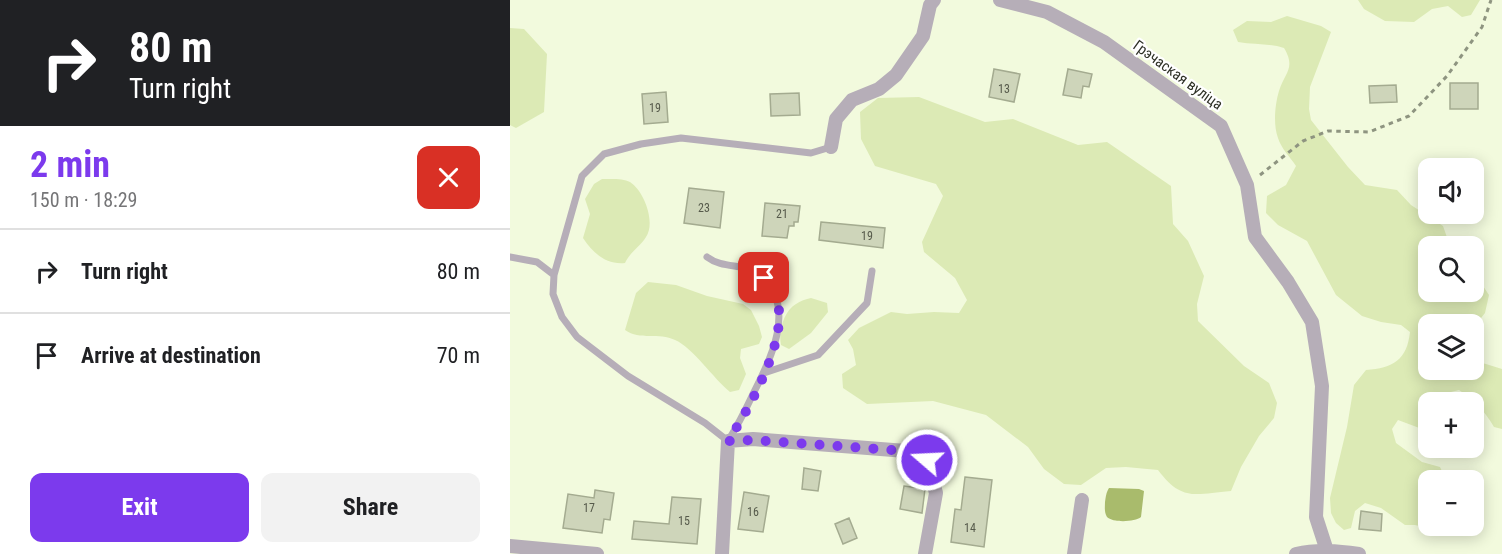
<!DOCTYPE html>
<meta charset="utf-8">
<style>
body{margin:0;font-family:"Roboto Condensed",sans-serif;background:#f2f2f2;color:#202124;height:100vh;display:flex;flex-direction:column;font-size:22px;white-space:nowrap}
*{box-sizing:border-box;margin:0}
p{font-size:20px;color:#757577}
.icon{flex:none;width:33px;height:33px;fill:none;stroke:currentColor;stroke-width:2;stroke-linecap:round;stroke-linejoin:round}
.map{position:relative;flex:1;overflow:hidden}
.side{display:flex;flex-direction:column;background:#fff;width:510px}
.side>*{flex:none}
.guide{background:#202124;color:#fff;overflow:hidden}
.buttons{position:absolute;left:908px;top:158px;display:grid;gap:12px}
.buttons a{display:grid;place-items:center;width:66px;height:66px;border-radius:12px;background:#fff;box-shadow:0 3px 15px #0003;font-size:30px}
.pin{position:absolute;display:grid;place-items:center;width:51px;height:51px;color:#fff;margin:-26px;border-radius:12px;box-shadow:0 3px 9px #0006}
.me{position:absolute;width:66px;margin:-33px;rotate:289deg;stroke-linejoin:round;filter:drop-shadow(0 0 4px #0008)}
.turn{display:flex;align-items:center;gap:21px;height:126px;padding:0 30px;font-size:27px}
.turn .icon{width:78px;height:78px;stroke-width:2.5}
.turn b{display:block;font-size:42px;line-height:51px}
.round{display:grid;place-items:center;flex:none;width:63px;height:63px;border-radius:12px;background:#f2f2f2}
.head{display:flex;align-items:center;justify-content:space-between;height:102px;padding:0 30px}
h1{font-size:36px;font-weight:700;line-height:45px;color:#7c3aed}
.button{display:flex;gap:12px;margin-top:auto;padding:12px 30px}
.button a{flex:1;height:69px;border-radius:12px;background:#7c3aed;color:#fff;font-size:24px;font-weight:700;line-height:69px;text-align:center}
.button a+a{background:#f2f2f2;color:#202124}
ul{padding:0;list-style:none}
li{display:flex;align-items:center;gap:18px;height:84px;padding:0 30px;border-top:2px solid #e0e0e0}
li div{flex:1}
li b{display:block;font-size:22px}
li em{font-style:normal}
main{display:flex;flex:1;min-height:0}
.map>svg:first-child{display:block}
.green{fill:#dceab5}
.water{fill:#a9bb6c}
.building{fill:#ced5ba;stroke:#a4ab90;stroke-width:1.5}
.lines{fill:none;stroke-linecap:round;stroke-linejoin:round}
.path{stroke:#8e9480;stroke-width:3;stroke-dasharray:4.5 4.5;stroke-linecap:butt}
.service{stroke:#b6aeb8;stroke-width:7}
.minor{stroke:#b6aeb8;stroke-width:14}
.route{stroke:#7c3aed;stroke-width:10;stroke-dasharray:0 18}
.labels{text-anchor:middle;dominant-baseline:central;stroke-width:4.5;stroke-linejoin:round;paint-order:stroke}
.number-label{font-size:12px;fill:#565a4b}
.street-label{font-size:15px;fill:#2e3126;stroke:#fff}
</style>
<main>
<section class="side">
<div class="guide">
<div class="turn"><svg class="icon" aria-label="right" viewBox="0 0 24 24"><path d="M7 20v-9h11M14 6l5 5-5 5"/></svg><div><b>80 m</b>Turn right</div></div>
</div>
<div class="head"><div><h1>2 min</h1><p>150 m · 18:29</p></div><a class="round" style="background:#d93025;color:#fff"><svg class="icon" aria-label="close" viewBox="0 0 24 24"><path d="M6 6l12 12M18 6L6 18"/></svg></a></div>
<ul>
<li><svg class="icon" aria-label="right" viewBox="0 0 24 24"><path d="M7 20v-9h11M14 6l5 5-5 5"/></svg><div><b>Turn right</b></div><em>80 m</em></li>
<li><svg class="icon" aria-label="arrive" viewBox="0 0 24 24"><path d="M6 21V4h12l-3 4 3 4H6"/></svg><div><b>Arrive at destination</b></div><em>70 m</em></li>
</ul>
<div class="button"><a>Exit</a><a>Share</a></div>
</section>
<div class="map">
<svg width="992" height="554" viewBox="0 0 992 554">
<rect width="100%" height="100%" fill="#f2fadd"/>
<path class="green" d="M848,0H970L961,15L952,17L938,6L922,9L904,22L875,21L854,9Z
M777,16L811,26L821,32L800,87L799,109L801,120L838,167L855,185L887,190L901,205L933,226L939,243L937,246H918V291H963L964,277L973,286L979,295L975,313L963,328V324H918V369H963V360L992,369V429L984,427C975,411 964,400 949,390L937,393L932,402H918V424L912,429L888,420L882,429L886,443L912,462L930,467L936,480H918V525H928L923,529L905,525H895L871,508L855,503L845,511L841,528L834,530L826,523L821,513L820,498L837,427L844,385L856,370C883,368 897,360 900,332L891,325L871,322L852,316L826,295L797,241L768,225L756,213L757,196L776,185L786,166C780,157 771,148 768,138C763,125 765,104 769,91C775,72 786,68 774,48C759,43 744,45 728,42L723,30L737,21L761,22Z
M0,28L14,29L37,54L34,112L6,128L0,125Z
M409,97L475,122L503,119L568,145L597,142L661,186L663,224L678,241L694,276L687,304L688,321L734,366L759,383L767,403L764,418L749,436L731,467L721,491C685,494 672,502 648,470L616,467L596,468L571,485L554,484L534,469L518,447L476,415L423,401L357,404L333,388L332,374L346,365L343,349L338,340L349,328L381,312L397,314L424,312L449,313L457,300L445,278L414,252L412,242L433,196L426,184L365,166L351,139L350,112L368,98Z
M92,179C100,179 113,178 120,182C134,191 146,222 136,237C130,247 120,252 115,263C96,265 83,253 73,238L80,214L75,199L84,184Z
M138,282L166,285L197,296L233,304L241,310L249,326L252,337L249,344L231,349L230,358L236,374L229,390L220,392C204,379 182,347 165,340C149,332 130,341 115,330L126,293Z
M301,298L317,303L318,312L301,333L279,349L271,345C268,331 274,311 286,304C290,301 296,299 301,298Z"/>
<path class="water" d="M599,488L629,489L634,491L631,517C625,522 603,523 597,517C594,512 595,507 595,502C596,496 596,493 599,488Z"/>
<path class="building" d="M484,69L510,74L504,102L479,97Z
M558,69L582,74L579,87L573,86L571,98L553,95Z
M940,83H968V109H940Z
M886,85L887,102L860,103L859,86Z
M156,92L158,122L134,124L132,94Z
M289,93L290,115L261,116L260,94Z
M179,188L214,192L210,228L174,223Z
M255,203L290,206L288,222H284V226H279L277,238L252,236Z
M311,222L375,228L373,248L309,240Z
M294,468L311,471L308,491L292,489Z
M455,477L482,480L474,547L441,542L445,509L451,510Z
M394,486L415,489L412,513L390,509Z
M85,490L104,493L100,520L94,519L92,533L53,528L58,494L84,498Z
M234,492L259,496L253,532L228,529Z
M162,497L191,499L187,544L122,539L124,521L159,524Z
M851,511L872,514L871,531L849,529Z
M339,518L347,538L333,544L325,524Z"/>
<g class="lines">
<path class="path" d="M750,175L793,141L818,131L859,132L899,116L937,76L972,27L981,0"/>
<path class="service" d="M0,257L27,262L44,275
M197,257C214,270 236,262 252,276C286,308 261,359 244,392C236,409 228,425 218,441L195,423L118,376L67,337L52,317L43,294L44,275L72,176L94,154L131,144L171,138L301,153L321,147
M254,373L308,355L357,303L362,271"/>
<path class="minor" d="M490,0L537,12L594,42L711,126L737,185L745,237L778,282L802,322L812,386L806,517L818,554
M321,147L326,119L342,100L369,89L386,75L413,36L420,5L424,0
M0,546L87,554
M212,554L218,441L243,439L396,451L417,461L426,493L415,554
M564,554L572,500
M786,554C808,549 828,551 849,554"/>
</g>
<g class="lines">
<path class="route" d="M254,278C261,288 268,298 269,311C272,350 239,409 218,441L243,440L396,451L417,460"/>
</g>
<g class="labels">
<g class="number-label">
<text x="494" y="89">13</text>
<text x="145" y="108">19</text>
<text x="194" y="208">23</text>
<text x="272" y="214">21</text>
<text x="357" y="236">19</text>
<text x="79" y="508">17</text>
<text x="243" y="512">16</text>
<text x="174" y="521">15</text>
<text x="460" y="528">14</text>
</g>
<g class="street-label">
<text transform="translate(668 75) rotate(36)">Грэчаская вуліца</text>
</g>
</g>
</svg>
<div class="buttons">
<a><svg class="icon" aria-label="sound" viewBox="0 0 24 24"><path d="M4 9h4l5-4v14l-5-4H4zM17 9q2 3 0 6"/></svg></a>
<a><svg class="icon" aria-label="search" viewBox="0 0 24 24"><circle cx="10" cy="10" r="6"/><path d="M15 15l6 6"/></svg></a>
<a><svg class="icon" aria-label="layers" viewBox="0 0 24 24"><path d="M12 4l9 5-9 5-9-5zM3 14l9 5 9-5"/></svg></a>
<a>+</a>
<a>−</a>
</div>
<div class="pin" style="left:254px;top:278px;background:#d93025"><svg class="icon" aria-label="arrive" viewBox="0 0 24 24"><path d="M6 21V4h12l-3 4 3 4H6"/></svg></div>
<svg class="me" style="left:417px;top:460px" viewBox="-20 -20 40 40"><circle r="17" fill="#7c3aed" stroke="#fff" stroke-width="3"/><path d="M0-11L8 9 0 5-8 9z" fill="#fff"/></svg>
</div>
</main>
